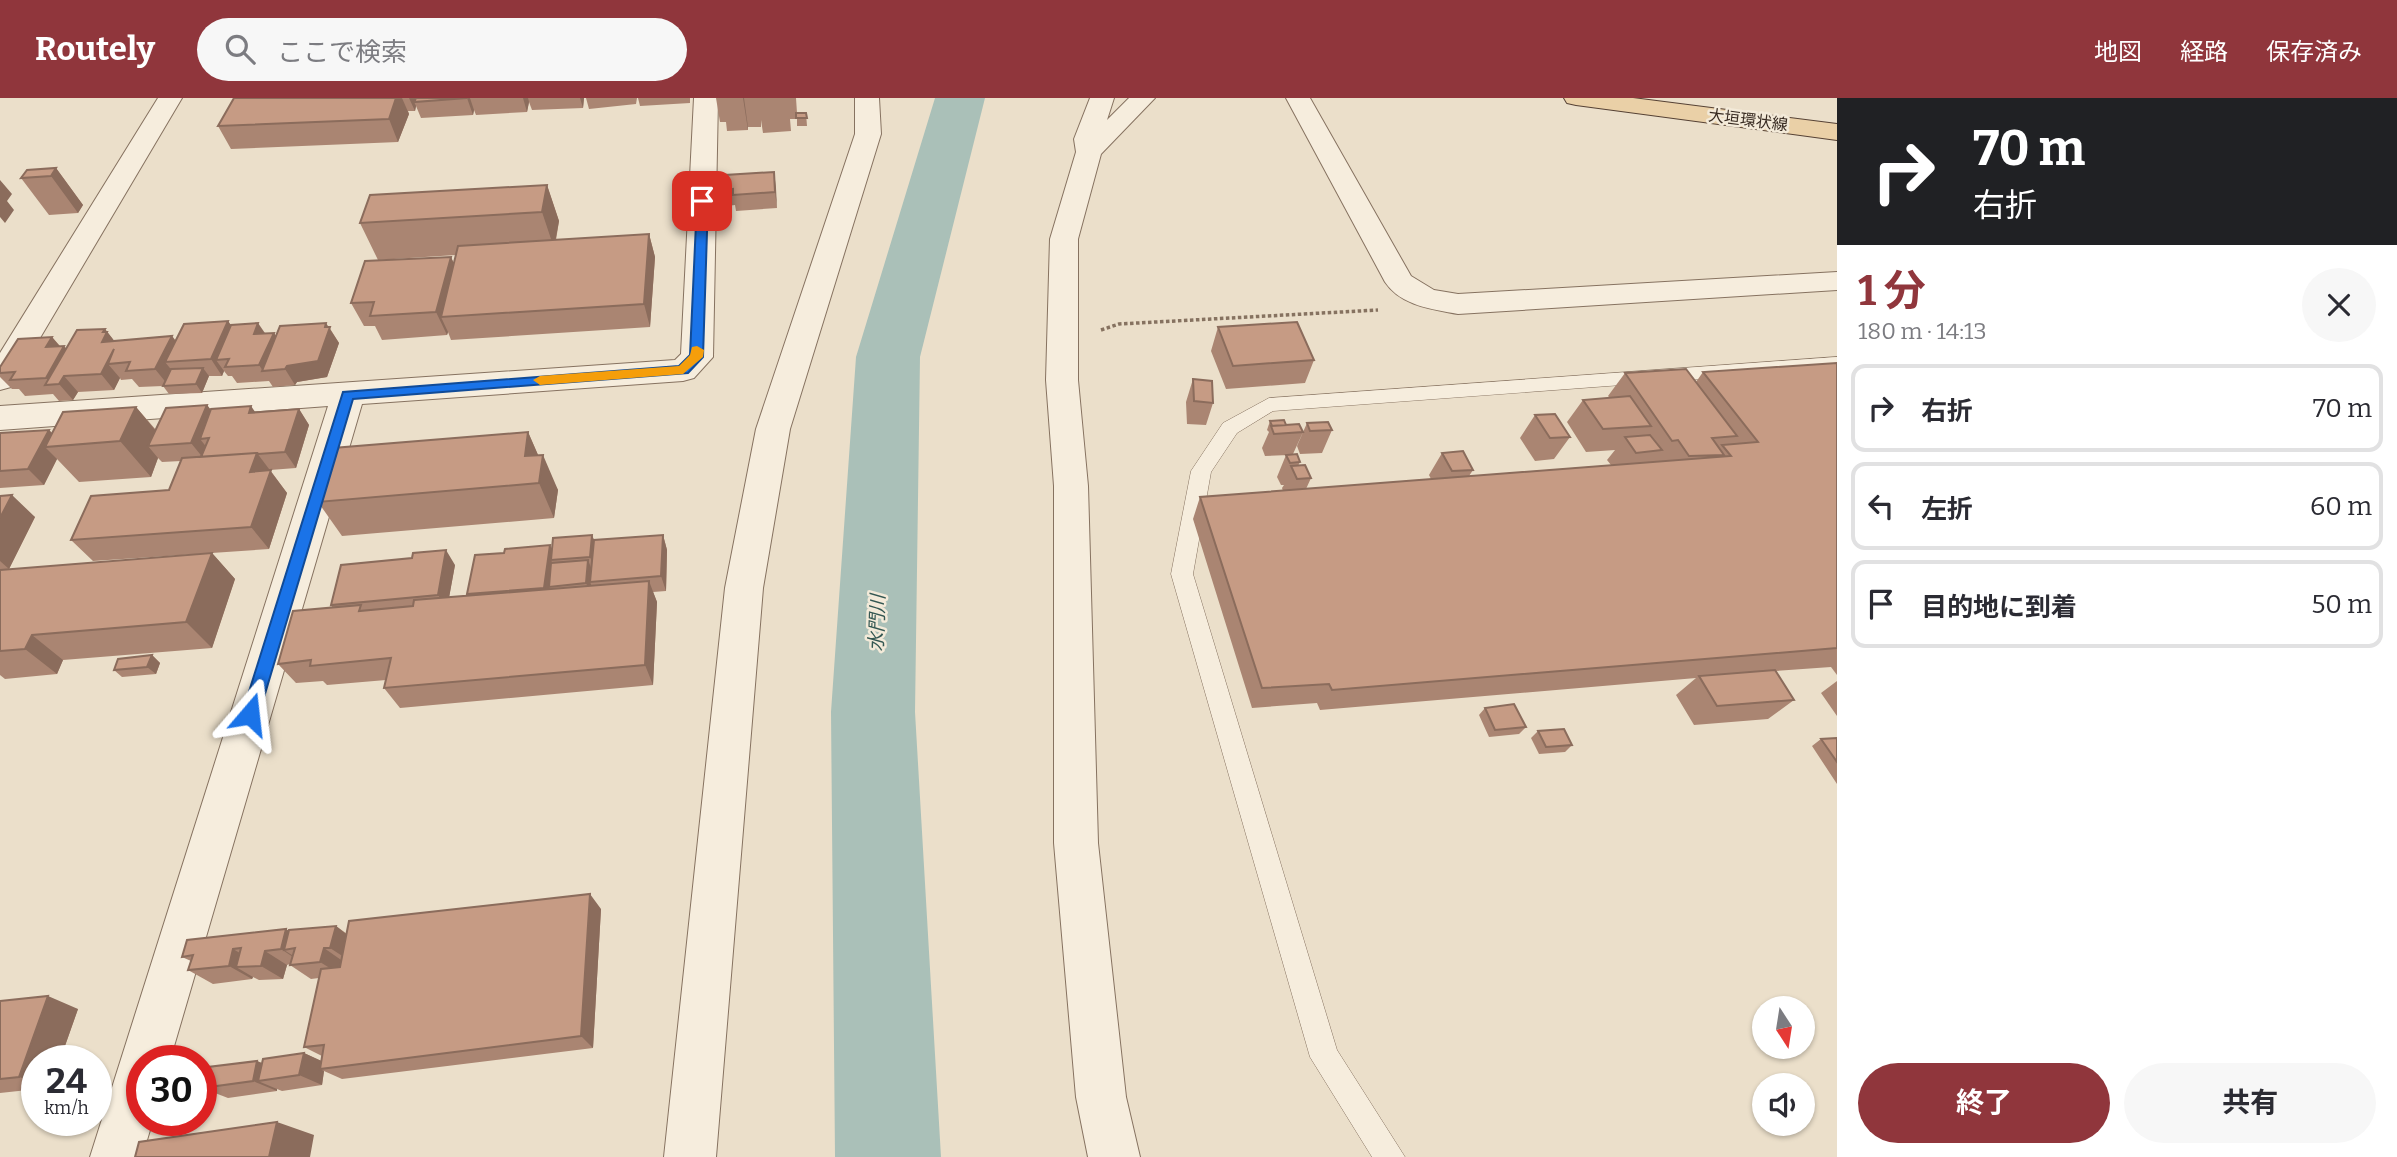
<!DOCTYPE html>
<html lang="ja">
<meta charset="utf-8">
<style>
body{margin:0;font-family:Bitter,"Noto Sans JP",serif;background:#f7f7f7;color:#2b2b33;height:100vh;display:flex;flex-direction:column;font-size:26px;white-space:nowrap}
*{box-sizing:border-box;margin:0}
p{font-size:23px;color:#7c7c81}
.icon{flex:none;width:38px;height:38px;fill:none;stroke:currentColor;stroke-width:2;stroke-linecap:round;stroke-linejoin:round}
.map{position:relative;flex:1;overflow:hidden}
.panel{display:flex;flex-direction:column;background:#fff;width:560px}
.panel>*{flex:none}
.guide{background:#202124;color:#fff;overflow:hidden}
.needle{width:46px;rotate:168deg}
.tools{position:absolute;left:1752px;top:898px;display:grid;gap:14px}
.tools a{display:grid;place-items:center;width:63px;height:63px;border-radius:50%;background:#fff;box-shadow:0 2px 5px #0004;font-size:35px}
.speed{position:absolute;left:21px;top:947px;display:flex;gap:14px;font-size:35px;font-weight:700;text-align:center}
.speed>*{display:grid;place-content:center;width:91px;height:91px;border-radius:50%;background:#fff;box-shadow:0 2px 5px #0004;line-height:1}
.speed small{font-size:18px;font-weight:400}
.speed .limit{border:10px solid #d22;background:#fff;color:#111}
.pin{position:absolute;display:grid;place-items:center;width:60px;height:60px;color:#fff;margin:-30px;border-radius:14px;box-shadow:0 4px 10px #0006}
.me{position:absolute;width:77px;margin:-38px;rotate:17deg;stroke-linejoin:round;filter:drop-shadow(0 0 5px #0008)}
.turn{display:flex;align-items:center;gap:24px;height:147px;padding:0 21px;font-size:32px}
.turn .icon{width:91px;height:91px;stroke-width:2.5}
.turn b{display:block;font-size:49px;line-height:60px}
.round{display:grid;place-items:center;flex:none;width:74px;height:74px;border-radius:37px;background:#f7f7f7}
.head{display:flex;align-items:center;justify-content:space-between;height:119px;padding:0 21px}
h1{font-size:42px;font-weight:700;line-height:52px;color:#90363c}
.button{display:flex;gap:14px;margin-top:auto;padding:14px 21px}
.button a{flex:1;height:80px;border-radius:42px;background:#90363c;color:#fff;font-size:28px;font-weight:700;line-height:80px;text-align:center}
.button a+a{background:#f7f7f7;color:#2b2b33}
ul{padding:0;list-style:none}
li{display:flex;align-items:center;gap:21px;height:88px;margin:0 14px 10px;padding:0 7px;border:4px solid #e1e1e2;border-radius:14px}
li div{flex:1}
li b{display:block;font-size:26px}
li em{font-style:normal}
header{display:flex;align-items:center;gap:42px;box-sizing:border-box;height:98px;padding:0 35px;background:#90363c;color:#fff}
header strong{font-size:33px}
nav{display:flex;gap:38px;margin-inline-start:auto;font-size:24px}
.search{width:490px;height:63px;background:#f7f7f7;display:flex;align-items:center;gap:18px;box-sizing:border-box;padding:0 24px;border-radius:38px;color:#7c7c81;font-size:26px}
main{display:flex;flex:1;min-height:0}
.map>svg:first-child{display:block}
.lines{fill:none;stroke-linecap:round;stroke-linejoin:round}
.river{fill:#aac0b8;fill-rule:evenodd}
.lane-casing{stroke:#867260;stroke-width:1}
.street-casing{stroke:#867260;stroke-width:2}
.primary-casing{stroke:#554134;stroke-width:2}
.path{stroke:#867260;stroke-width:3.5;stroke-dasharray:3.5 2.5;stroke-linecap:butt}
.lane{fill:#f6eddd;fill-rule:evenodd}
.street{fill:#f6eddd;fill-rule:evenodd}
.primary{fill:#ead0a7;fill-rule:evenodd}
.wall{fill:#aa8572}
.shaded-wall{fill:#8b6c5c}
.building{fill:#c69b84;stroke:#8b6c5c;stroke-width:2}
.route{fill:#1a73e8;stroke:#114b97;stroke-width:2}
.slow{fill:#f59e0b}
.labels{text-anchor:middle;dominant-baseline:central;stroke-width:5;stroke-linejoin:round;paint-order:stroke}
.far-street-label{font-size:16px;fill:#382b22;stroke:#f3ead9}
.water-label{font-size:19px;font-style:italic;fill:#335752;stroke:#f3ead9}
</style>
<header>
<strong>Routely</strong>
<div class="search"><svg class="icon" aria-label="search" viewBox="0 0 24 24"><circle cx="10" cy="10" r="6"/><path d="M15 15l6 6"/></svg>ここで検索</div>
<nav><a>地図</a><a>経路</a><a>保存済み</a></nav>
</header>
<main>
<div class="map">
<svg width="1837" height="1059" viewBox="0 0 1837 1059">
<rect width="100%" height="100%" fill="#ebdfca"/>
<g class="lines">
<path class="river" d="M935,0H985L920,259L915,614L941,1059H835L831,614L856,259Z"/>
<defs>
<path id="lane" d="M1837,259V271L1273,313L1237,335L1211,374L1193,476L1337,952L1405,1059H1372L1310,959L1171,476L1191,373L1223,325L1269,300Z"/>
<path id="street" d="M158,0H182L11,289L0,292V255Z
M694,0H718L713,259L694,280L683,283L362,306L170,962H142V1022H153L142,1059H90L328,308L0,332V308L675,262L681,256Z
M855,0H879L881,36L790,331L763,490L716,1059H664L725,490L756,331L855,36Z
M1090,0H1114L1107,22L1129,0H1155L1101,56L1078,141V282L1088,388L1098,745L1126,999L1140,1059H1088L1076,999L1054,745V388L1046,282L1050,141L1076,54L1074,41Z
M1286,0H1310L1411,178L1434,192L1458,196L1837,174V192L1458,216C1432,211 1401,208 1385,184Z"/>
<path id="primary" d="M1564,0H1633L1837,26V42L1576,7L1567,5Z"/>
</defs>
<use href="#lane" class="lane-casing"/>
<use href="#street" class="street-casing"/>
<use href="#primary" class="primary-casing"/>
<path class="path" d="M1101,232L1119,226L1378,212"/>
<use href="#lane" class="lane"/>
<use href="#street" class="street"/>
<use href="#primary" class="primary"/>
</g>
<path class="wall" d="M234,0H584L583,10L532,12L529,4L527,14L476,17L474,12L473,17L421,20L416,8L415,13H408L409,16L398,44L231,51L218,28Z
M586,0H637L636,6L589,11Z
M638,0H690V5L640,8Z
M716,0H796L797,15H806L807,28H797V21H790L791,33L763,35L761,22V29H748V32L727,33L726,24H720Z
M56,70L83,107L78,115L49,117L21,80Z
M774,74L777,110L736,113L735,107L727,108L725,92Z
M547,87L559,123L556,142L649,136L655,159L650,229L451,242L448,234L447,237L382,242L375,228H364L351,205L451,159L454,166L456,157L378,162L360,125Z
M228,223L231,227L265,235H274L276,238L329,229L339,245L327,279L297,284L295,287L273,289L269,283L237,285L232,278H228L224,273L222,278H209L202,295L169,296L163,288L139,289L132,281L121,282L120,280L114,292L78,294L73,302L59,303L53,296L25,298L19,291H12L0,279V269L52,239L60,248L66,250L105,231L114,243L172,238L176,243Z
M1218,229L1314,262L1305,285L1226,291L1211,253Z
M1837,265V577L1831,569L1775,573L1794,602L1768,621L1694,627L1676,597L1696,580L1320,612L1317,605L1252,610L1193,421L1200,399L1283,393L1282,390L1284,387H1281L1277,379L1286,357H1288L1265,358L1262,350L1269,334L1267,332L1270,323L1286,327L1303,334L1293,356L1300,364L1298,368L1311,380L1306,391L1431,381L1429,377L1442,355L1473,372L1469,378L1611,367L1607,362L1615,352L1586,354L1567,324L1583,302L1610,300L1608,298L1625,275L1696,284L1703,274Z
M1193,281L1213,305L1206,327L1187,326L1186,304Z
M207,307L211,312L256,315L299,311L309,327L296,370L270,372L287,395L269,451L93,463L71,442L169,392L181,363L162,364L158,360L151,379L79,384L57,361L44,387L0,390V335L49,332L52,335L136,309L156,332Z
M1535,317L1570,339L1554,361L1535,363L1520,340Z
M1307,325L1332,332L1322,355L1300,356L1297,348Z
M528,334L538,357L558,392L554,420L342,438L318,404Z
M0,398L35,419L9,471L0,472Z
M592,437L594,442L663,437L667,452L666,493L653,494L657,504L653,587L400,610L384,590L386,582L327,587L323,583L296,585L278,566L332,509L331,507L455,467L449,499L468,498L467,496L552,451Z
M212,455L235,481L212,550L63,562L57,576L5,581L0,577V472Z
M152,557L160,565L156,576L122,579L114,572Z
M1837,583V618L1821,595Z
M1485,610L1526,629L1519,636L1489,639L1479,617Z
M1538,633L1572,647L1565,654L1539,656L1531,640Z
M1837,640V686L1812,648L1821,641Z
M601,811L593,950L342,981L324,973L322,987L282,993L277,991V993L228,1000L202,990L257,963L262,965L304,955L321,963L322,958L304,949L319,880L311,881L290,867V866L287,867L283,881L259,882L253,879L252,881L213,886L188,872L191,863L182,859L286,831L288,833L336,828L347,836Z
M0,903L78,911L60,962H37V991L0,995Z"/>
<path class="shaded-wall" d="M396,0H402L409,16L398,44L389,21Z
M409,0H419L414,4L416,8L415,13Z
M467,0H475H470L474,12L473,17Z
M523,0H528L529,4L527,14Z
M580,0H584L583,10Z
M743,0H744L748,29V32Z
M56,70L83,107L78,115L51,78Z
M774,74L776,90L777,110L775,94Z
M0,82L12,96L7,103L14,112L5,125L0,119Z
M547,87L559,123L554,150L542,114Z
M649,136L655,159L650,229L644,206Z
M451,159L461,182L441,219L448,234L447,237L436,214Z
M228,223L239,240L229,261L216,262L224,273L222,278L211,261Z
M258,225L269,241L254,236Z
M326,225L339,245L327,279L297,284L295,287L285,271L287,268L325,229Z
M105,231L120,250L108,266L120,280L114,292L101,276L102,244L103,234Z
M274,235L284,251L263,273L259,267Z
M172,238L183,254L165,264L174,275L168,287L155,271Z
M52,239L62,251L64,248L78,264L64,278L78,294L73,302L59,286H52L46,280V249Z
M203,270L209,278L202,295L196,286Z
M207,307L219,323L200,341L208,351L204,361L191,345Z
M251,308L262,324L249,315Z
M136,309L165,344L148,348L158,360L151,379L120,343Z
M299,311L309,327L296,370L285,354Z
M49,332L64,347L45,349L57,361L44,387L28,371Z
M528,334L542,366L543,357L558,392L554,420L539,385L525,358Z
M257,355L287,395L269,451L251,429L250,374Z
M12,397L35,419L9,471L0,463V420Z
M592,437L598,453L596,474L590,459Z
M663,437L667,452L666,493L661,478Z
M550,447L557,462H551L556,473L549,489L553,497L552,505L544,490Z
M446,452L455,467L447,511L438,497Z
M212,455L235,481L212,550L186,524Z
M588,462L594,477L590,484L593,491L592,500L586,485Z
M649,483L657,504L653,587L645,567Z
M32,537L63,562L57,576L25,551Z
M152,557L160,565L156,576L147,569Z
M590,796L601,811L593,950L581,938Z
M336,828L355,843L350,863L330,850Z
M286,831L308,845L284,852L303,864L302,865L281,851Z
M324,850L344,864L341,877L320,864Z
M233,851L257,865L236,869L253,879L252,881L229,868Z
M265,853L287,867L283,881L261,868Z
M48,898L78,911L60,962H37V985L19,979Z
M304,955L326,965L320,971L324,973L322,987L299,977Z
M257,963L281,974L258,983L277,991V993L253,983Z
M277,1024L314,1037L310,1059H269Z"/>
<path class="building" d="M234,0H396L389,21L218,28Z
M416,0H467L414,4Z
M796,15H806L807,20H796Z
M56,70L51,78L21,80L27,72Z
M774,74L775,94L733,97V91L725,92V77Z
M547,87L542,114L360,125L370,97Z
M649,136L644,206L441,219L458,148Z
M451,159L436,214L370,218L374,204L351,205L365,163Z
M228,223L211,261L165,264L184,226Z
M1297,224L1314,262L1233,268L1218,229Z
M258,225L254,236L274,235L259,267L225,269L229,261L216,262L231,227Z
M326,225L325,229H330L318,263L287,268L285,271L262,273L280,228Z
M105,231L103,234H107L102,244L172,238L155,271L126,273L130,264L108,266L114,251L101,276L64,278L59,286L45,287L77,232Z
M52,239L46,249L64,248L46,280L10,282L15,274L0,275V269L18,241Z
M1837,265V550L1332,592L1329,586L1262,590L1200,399L1731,358L1722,347L1758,344L1703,274Z
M203,270L196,286L163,288L171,271Z
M1686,271L1737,338L1712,340L1724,357L1689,358L1678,342L1672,343L1625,275Z
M1193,281L1212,283L1213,305L1194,303Z
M1630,298L1651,328L1603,331L1583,302Z
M207,307L191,345L148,348L166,310Z
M251,308L249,315L299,311L285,354L258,356L257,355L201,359L209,340L200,341L211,311Z
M136,309L120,343L45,349L63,314Z
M1555,316L1570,339L1550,340L1535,317Z
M1284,322L1286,327L1272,328L1270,323Z
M1328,324L1332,332L1310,333L1307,325Z
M1299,326L1303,334L1274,336L1271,328Z
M49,332L28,371L0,373V335Z
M528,334L525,358L543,357L539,385L318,404L333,350Z
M1650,337L1662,352L1636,355L1625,339Z
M1463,353L1473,372L1452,373L1442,355Z
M257,355L250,374L271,372L251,429L71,442L91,398L169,392L182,360Z
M1297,356L1300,364L1290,365L1286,357Z
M1305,367L1311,380L1297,381L1291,368Z
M12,397L0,420V398Z
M592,437L590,459L551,462L553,440Z
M663,437L661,478L590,484L594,442Z
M550,447L544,490L467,496L475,457L504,455L505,451Z
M446,452L438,497L331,507L341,467L412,460L413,455Z
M212,455L186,524L32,537L25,551L0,553V472Z
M588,462L586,485L549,489L551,465Z
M649,483L645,567L384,590L391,560L310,568L311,562L278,566L293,513L361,507L359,513L413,508L414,502Z
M152,557L147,569L114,572L118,561Z
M1775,572L1794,602L1717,608L1699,578Z
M1514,606L1526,629L1495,632L1485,610Z
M1564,631L1572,647L1546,649L1538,633Z
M1837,640V664L1821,641Z
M590,796L581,938L320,971L324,947L304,949L321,871L340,869L349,823Z
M336,828L330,850H324L320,864L290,867L295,850L284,852L289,832Z
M286,831L281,851L265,853L261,868L236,869L241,850L233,851L229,868L188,872L193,857L182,859L187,842Z
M48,898L19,979L0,981V903Z
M304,955L299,977L258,983L263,961Z
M257,963L253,983L202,990L208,969Z
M277,1024L269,1059H135L139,1044Z"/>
<path class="route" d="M702,100L708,103L703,259L688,275L353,301L259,616L250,624L244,622L242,616L343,294L679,268L690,257L697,103Z"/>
<path class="slow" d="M697,248L704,252L703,259L683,276L540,287L533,282L540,278L679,268L690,257L692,249Z"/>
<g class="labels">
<g class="far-street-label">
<text transform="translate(1748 22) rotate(7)">大垣環状線</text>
</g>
<g class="water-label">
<text transform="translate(877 525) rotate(-88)">水門川</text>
</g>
</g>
</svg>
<div class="tools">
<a><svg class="needle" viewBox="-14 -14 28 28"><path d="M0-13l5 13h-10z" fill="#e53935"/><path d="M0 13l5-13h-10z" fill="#7c7c81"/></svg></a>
<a><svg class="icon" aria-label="sound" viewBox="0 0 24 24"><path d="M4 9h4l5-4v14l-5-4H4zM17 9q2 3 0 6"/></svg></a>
</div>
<div class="speed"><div>24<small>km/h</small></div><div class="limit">30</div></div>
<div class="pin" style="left:702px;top:103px;background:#d93025"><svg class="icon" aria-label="arrive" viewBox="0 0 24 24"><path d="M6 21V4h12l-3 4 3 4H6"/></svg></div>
<svg class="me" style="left:250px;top:616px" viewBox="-20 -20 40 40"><path d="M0-17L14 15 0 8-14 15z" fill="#1a73e8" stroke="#fff" stroke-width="4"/></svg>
</div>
<section class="panel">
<div class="guide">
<div class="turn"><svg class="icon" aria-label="right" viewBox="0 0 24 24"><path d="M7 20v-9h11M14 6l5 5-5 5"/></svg><div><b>70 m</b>右折</div></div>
</div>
<div class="head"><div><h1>1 分</h1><p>180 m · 14:13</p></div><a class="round"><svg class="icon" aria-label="close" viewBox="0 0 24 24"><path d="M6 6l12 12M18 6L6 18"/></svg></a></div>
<ul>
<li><svg class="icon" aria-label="right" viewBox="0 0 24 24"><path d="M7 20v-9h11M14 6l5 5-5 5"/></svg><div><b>右折</b></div><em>70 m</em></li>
<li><svg class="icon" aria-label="left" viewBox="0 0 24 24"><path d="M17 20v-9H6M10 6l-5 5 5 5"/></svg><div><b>左折</b></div><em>60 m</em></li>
<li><svg class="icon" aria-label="arrive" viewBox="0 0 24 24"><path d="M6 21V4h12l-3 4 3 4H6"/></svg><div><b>目的地に到着</b></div><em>50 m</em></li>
</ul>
<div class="button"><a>終了</a><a>共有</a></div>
</section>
</main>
